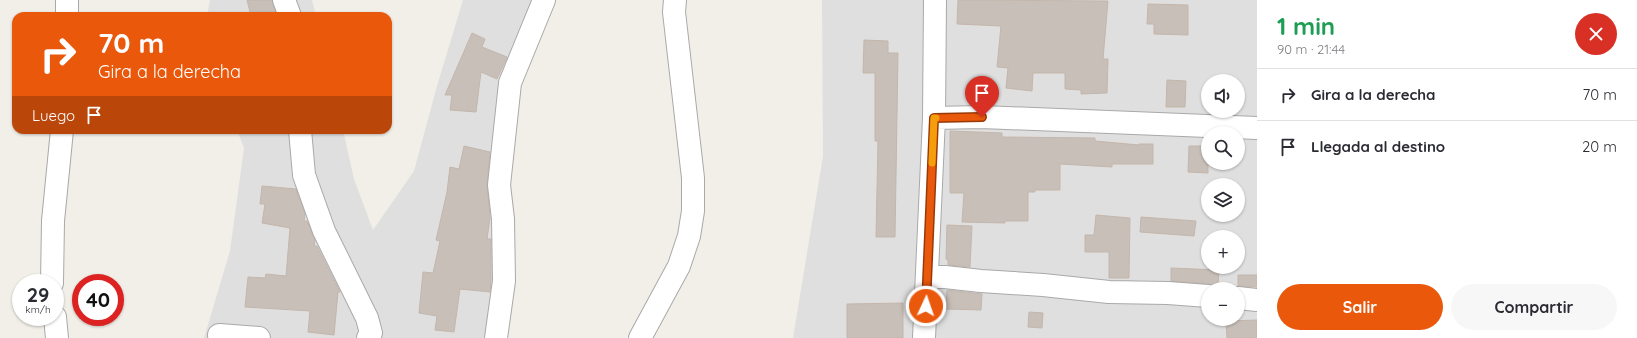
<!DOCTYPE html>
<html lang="es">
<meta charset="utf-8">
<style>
body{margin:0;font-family:Quicksand,sans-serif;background:#f7f7f7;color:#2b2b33;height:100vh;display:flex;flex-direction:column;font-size:15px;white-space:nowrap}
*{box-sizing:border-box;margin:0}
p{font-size:13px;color:#7c7c81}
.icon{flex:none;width:22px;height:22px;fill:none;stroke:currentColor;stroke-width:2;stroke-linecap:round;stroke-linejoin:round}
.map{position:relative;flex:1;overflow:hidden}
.details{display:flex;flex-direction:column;background:#fff;width:380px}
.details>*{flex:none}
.top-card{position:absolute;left:12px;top:12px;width:380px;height:122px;border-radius:12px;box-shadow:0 1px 3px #0004;background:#ea580c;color:#fff;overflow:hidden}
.fabs{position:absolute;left:1201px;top:74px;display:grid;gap:8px}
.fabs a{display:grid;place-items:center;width:44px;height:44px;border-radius:50%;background:#fff;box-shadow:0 1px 3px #0004;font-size:20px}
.speed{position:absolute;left:12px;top:274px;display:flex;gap:8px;font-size:20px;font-weight:700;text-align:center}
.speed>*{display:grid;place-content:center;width:52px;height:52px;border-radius:50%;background:#fff;box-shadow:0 1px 3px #0004;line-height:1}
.speed small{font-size:10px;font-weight:400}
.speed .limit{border:6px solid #d22;background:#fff;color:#111}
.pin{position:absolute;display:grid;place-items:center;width:34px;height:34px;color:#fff;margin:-41px -17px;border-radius:50% 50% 50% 0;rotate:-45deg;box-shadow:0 0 4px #0007}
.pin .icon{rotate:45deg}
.me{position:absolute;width:44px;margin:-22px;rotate:3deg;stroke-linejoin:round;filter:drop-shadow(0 0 3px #0008)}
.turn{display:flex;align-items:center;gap:14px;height:84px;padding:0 20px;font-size:18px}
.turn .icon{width:52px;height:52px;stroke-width:2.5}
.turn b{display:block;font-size:28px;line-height:34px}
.then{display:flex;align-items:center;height:38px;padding:0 20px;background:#0003;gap:8px;font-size:15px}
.round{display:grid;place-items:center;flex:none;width:42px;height:42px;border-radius:21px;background:#f7f7f7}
.overview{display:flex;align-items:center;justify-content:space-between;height:68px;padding:0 20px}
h1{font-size:24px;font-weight:700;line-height:30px;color:#1e9e55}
.action{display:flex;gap:8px;margin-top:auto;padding:8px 20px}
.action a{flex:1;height:46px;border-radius:24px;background:#ea580c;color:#fff;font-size:16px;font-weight:700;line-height:46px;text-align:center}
.action a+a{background:#f7f7f7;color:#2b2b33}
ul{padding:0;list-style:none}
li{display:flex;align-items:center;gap:12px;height:52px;padding:0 20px;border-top:1px solid #e1e1e2}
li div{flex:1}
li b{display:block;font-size:15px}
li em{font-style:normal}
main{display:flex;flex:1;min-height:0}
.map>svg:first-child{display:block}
.residential{fill:#e0dfdf;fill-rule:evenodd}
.building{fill:#c7bfb8;stroke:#c4b6ab}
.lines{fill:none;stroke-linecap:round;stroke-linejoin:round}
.minor-casing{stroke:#a9a9a9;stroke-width:24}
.minor{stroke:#fff;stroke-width:22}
.route-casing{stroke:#983908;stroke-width:10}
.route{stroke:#ea580c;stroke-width:7}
.slow{stroke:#f59e0b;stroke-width:7}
</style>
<main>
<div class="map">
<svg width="1257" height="338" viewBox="0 0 1257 338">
<rect width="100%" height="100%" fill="#f2efe9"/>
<path class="residential" d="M210,0H312L316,16H207Z
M463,0H539L510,72L506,338H204L230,251L244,148L237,130H343L354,179L373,230L414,171L437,86Z
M822,0H1257V338H793L823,156ZM1208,81H1238V111H1208ZM1208,133H1238V163H1208ZM1208,185H1238V215H1208ZM1208,237H1238V267H1208ZM1208,289H1238V319H1208Z"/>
<path class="building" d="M247,0H272L277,16H251Z
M958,0L1108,1L1103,59H1108L1107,93L1081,94V90L1065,89V73H1033L1032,91L1006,88L1008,68L997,67L1001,26L957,24Z
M1148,4L1188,5V35L1154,34V24H1147Z
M472,33L485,39L482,47L507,57L497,79L481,72L476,112L450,110L452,95H445Z
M864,40L888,41V53H898L895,237H876L878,141H875V73H863Z
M1167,80L1186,81L1185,107H1166Z
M950,131L1002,133V137L1095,138V141L1139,145V144H1153V164H1112V167L1060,164V190H1035V192H1028V221H1005V223L962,222L964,193H950Z
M464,146L490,152L487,184L490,218L487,239H491V280L490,292L460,289L454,332L435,330L437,316L419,313L423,272L433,273L440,241L436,240L447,192L450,167L459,169Z
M1189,146H1208V173L1188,172Z
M262,186L296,189L305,214L304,221H307L315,240L314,246H317L340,292H338L334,335L308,332L310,311L245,307L248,277L265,278L266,274L286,276L290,228L262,223L265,204H260Z
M1096,215L1130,218L1129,278H1109V252H1085V235H1094Z
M1141,217L1196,221L1194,236L1140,232Z
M947,225L972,226L970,267L948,265V260L946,259Z
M1171,268L1219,270L1218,286L1209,284L1171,281Z
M1238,275H1257V287L1238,286Z
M947,290L982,294L981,310L946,309Z
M903,303V338H847V304Z
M1029,312L1043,313L1042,328L1028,327Z
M1257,320V338H1227L1226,321Z"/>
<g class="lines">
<defs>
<path id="minor" d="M67,0V16
M284,0L290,16
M934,118L982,117L1257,128
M300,130L304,175L324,231L367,318L371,333L368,338
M927,275L981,281L1043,285L1109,292L1168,293L1208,296
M52,283L53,221L62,130
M1238,298L1257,300
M55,317L57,338
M219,335L259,338
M496,338L504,281L503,219L499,185L510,83L544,0
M640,338L679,266L689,236L693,211V178L674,12L675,0
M924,338L934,118L935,0"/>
</defs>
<use href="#minor" class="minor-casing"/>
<use href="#minor" class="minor"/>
</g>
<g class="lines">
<defs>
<path id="route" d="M926,306L934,118L982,117"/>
</defs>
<use href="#route" class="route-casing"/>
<use href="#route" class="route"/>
<path class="slow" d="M932,163L934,118H936"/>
</g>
</svg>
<div class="fabs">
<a><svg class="icon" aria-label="sound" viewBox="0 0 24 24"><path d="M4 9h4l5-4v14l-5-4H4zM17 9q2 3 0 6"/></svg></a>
<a><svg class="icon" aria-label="search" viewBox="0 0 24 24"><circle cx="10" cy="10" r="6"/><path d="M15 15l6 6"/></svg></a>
<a><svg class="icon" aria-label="layers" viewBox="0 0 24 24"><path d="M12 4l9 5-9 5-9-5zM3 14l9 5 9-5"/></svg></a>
<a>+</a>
<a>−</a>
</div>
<div class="speed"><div>29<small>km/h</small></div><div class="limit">40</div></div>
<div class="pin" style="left:982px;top:117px;background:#d93025"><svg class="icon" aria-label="arrive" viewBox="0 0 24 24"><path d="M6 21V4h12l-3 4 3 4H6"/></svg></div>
<svg class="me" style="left:926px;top:306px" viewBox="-20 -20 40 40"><circle r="17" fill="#ea580c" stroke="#fff" stroke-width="3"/><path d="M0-11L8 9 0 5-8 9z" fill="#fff"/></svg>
<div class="top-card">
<div class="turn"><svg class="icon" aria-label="right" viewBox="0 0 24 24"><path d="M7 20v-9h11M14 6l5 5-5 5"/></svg><div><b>70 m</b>Gira a la derecha</div></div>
<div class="then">Luego<svg class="icon" aria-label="arrive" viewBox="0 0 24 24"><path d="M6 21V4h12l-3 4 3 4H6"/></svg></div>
</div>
</div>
<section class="details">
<div class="overview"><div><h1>1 min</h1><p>90 m · 21:44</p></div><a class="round" style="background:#d93025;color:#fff"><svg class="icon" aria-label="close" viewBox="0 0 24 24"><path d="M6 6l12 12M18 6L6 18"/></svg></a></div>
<ul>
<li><svg class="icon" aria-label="right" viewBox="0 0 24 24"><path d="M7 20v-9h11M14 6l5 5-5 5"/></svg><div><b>Gira a la derecha</b></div><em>70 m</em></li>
<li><svg class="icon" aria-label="arrive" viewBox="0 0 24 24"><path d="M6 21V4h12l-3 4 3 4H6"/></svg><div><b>Llegada al destino</b></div><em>20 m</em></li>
</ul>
<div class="action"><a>Salir</a><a>Compartir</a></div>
</section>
</main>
